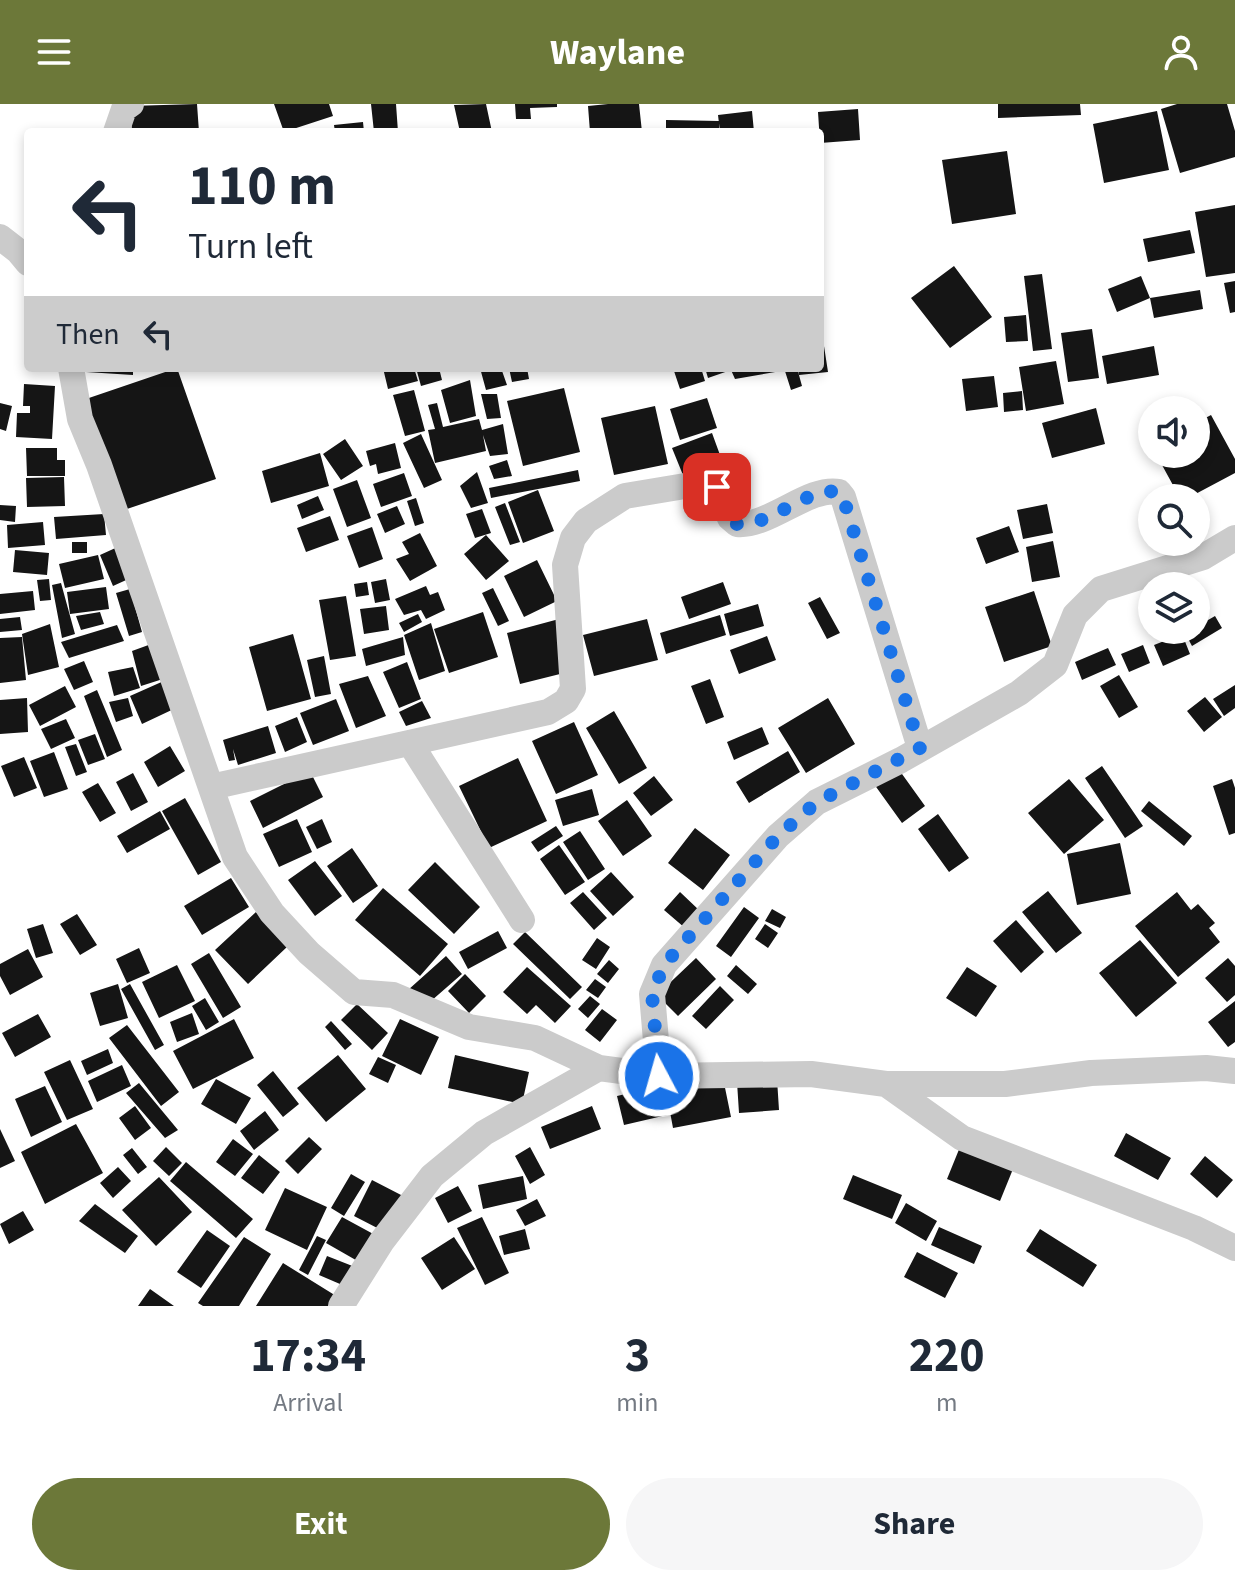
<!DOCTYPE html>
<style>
body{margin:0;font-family:"Source Sans 3",sans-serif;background:#f6f6f7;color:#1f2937;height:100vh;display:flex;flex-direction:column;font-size:30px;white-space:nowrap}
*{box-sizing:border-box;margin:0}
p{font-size:26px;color:#747a83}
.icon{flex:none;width:44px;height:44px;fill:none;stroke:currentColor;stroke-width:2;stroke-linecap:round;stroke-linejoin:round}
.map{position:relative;height:1202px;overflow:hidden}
.panel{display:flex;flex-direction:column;background:#fff;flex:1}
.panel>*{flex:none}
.guide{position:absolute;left:24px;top:24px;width:800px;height:244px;border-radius:8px;box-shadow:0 4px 12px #0003;background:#fff;color:#1f2937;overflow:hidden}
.tools{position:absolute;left:1138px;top:292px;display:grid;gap:16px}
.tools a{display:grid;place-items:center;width:72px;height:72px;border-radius:50%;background:#fff;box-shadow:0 4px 12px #0003;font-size:40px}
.pin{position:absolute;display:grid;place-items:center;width:68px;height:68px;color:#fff;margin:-34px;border-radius:16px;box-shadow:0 4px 12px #0006}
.me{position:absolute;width:88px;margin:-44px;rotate:354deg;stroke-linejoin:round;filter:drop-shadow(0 0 6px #0008)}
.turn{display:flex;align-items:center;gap:28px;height:168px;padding:0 32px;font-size:36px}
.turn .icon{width:104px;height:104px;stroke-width:2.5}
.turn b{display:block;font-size:56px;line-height:68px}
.then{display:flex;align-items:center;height:76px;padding:0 32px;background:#0003;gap:16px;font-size:30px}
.eta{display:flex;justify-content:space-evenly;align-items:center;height:136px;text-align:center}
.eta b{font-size:48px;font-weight:700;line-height:56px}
.action{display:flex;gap:16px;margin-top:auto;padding:16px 32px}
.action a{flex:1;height:92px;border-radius:48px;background:#6c7839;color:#fff;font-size:32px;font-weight:700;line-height:92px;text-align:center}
.action a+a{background:#f6f6f7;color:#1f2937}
header{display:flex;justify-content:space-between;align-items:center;height:104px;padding:0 32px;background:#6c7839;color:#fff;font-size:36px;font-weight:700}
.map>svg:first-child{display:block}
.building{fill:#151515}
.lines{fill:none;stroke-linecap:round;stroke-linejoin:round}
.street{stroke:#cbcbcb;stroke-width:26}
.route{stroke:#1a73e8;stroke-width:14;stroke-dasharray:0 25.2}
</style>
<header><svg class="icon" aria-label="menu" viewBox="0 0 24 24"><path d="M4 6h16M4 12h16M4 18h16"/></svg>Waylane<svg class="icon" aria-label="person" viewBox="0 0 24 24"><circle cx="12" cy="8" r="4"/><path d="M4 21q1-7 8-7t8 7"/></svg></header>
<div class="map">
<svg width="1235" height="1202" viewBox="0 0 1235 1202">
<rect width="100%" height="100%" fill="#fff"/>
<path class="building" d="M197,0L199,28H132L130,2Z
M274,0H329L333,12L284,28Z
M371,0H396L398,28H374Z
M486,0L492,28H460L454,1Z
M515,0H557V3L530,4L531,15H516Z
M608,0H639L642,28H590L588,2Z
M998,0H1080L1081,11L998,14Z
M1177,0H1227L1235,27V53L1180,69L1161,5Z
M858,5L860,36L820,39L818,8Z
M752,7L754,28H720L718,11Z
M1157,7L1169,66L1104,79L1093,20Z
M666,16L719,17V28H666Z
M363,18L364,28H335L334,21Z
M1007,47L1016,110L952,120L942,56Z
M1235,101V169L1206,173L1195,108Z
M1190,126L1195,149L1148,158L1143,135Z
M954,162L992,213L950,244L911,194Z
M1042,170L1052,245L1033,247L1024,172Z
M1141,172L1150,194L1117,208L1108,185Z
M1235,177V208L1230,209L1224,179Z
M1200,186L1203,205L1154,214L1150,194Z
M1026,211L1028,237L1006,238L1004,213Z
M820,216L828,268L799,271L798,264H820Z
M1092,225L1099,274L1068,278L1061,229Z
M1154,242L1159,271L1107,280L1102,252Z
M1056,257L1064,300L1026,307L1019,263Z
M86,264H133V271L86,268Z
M177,264L216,375L121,407L83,296Z
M383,264H414L418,277L388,285Z
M416,264H439L442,276L421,282Z
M480,264H501L507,281L486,286Z
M509,264H527L529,275L512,278Z
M673,264H701L705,277L680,285Z
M705,264H781V267L735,275L731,266L708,274Z
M784,264H797L802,282L791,286Z
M994,272L998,303L966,307L962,275Z
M470,276L476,312L450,319L441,286Z
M24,280L55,282L52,335L16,333L17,309H30V302H23Z
M564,284L580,348L523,362L507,297Z
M414,286L425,327L405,332L393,291Z
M1022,287L1023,306L1004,308L1003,289Z
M481,290H497L501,314L487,315Z
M707,294L717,324L680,336L670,305Z
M0,299L12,302L6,327L0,325Z
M437,299L443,323L479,315L482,326L503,320L508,350L490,352L483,331L486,347L435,359L428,326L435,325L428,301Z
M655,302L668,360L614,371L601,314Z
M1096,304L1105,340L1052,354L1042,319Z
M1211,311L1235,355V369L1188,394H1180L1156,350H1196V319Z
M712,329L724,362L685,376L672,344Z
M421,330L442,376L424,384L403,339Z
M345,335L363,362L341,376L323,350Z
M395,339L401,364L378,370L376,360L370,362L366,347Z
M26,344H57V356H65V372H27Z
M320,349L329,382L271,399L262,367Z
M507,356L512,372L494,375L489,362Z
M578,366L580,377L491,394L489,384Z
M477,368L488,399L471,404L460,382Z
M404,369L412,392L381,403L373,380Z
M64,373L65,402L27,403L26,374Z
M357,376L371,414L347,423L333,385Z
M538,386L554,427L523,439L508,398Z
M318,392L324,406L302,415L297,401Z
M416,394L424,419L415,422L407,397Z
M505,399L520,438L510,441L495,403Z
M1047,400L1053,429L1023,435L1017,406Z
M0,401L16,402L15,418L0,416Z
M397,402L405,420L385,429L377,410Z
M482,405L491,429L475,434L466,410Z
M104,410L106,431L56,435L54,413Z
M330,412L339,436L306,448L297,424Z
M43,418L45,441L8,444L7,421Z
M1009,422L1019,448L986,460L976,434Z
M372,423L383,455L359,464L347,432Z
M420,429L437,462L410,477L396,455L409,450L402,438Z
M486,431L509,457L486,476L464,450Z
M1053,437L1060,473L1032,478L1026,443Z
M72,438H87V449H72Z
M122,441L135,472L113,482L100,451Z
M15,446L49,449L47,471L13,468Z
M98,451L104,475L65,484L59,460Z
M537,456L557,497L524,513L504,472Z
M49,475L51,496L40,497L37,476Z
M386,475L390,496L375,499L371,478Z
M367,478L369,491L356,493L354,480Z
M723,478L731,500L689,515L681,493Z
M61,479L75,530L62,534L52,481Z
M426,482L430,491L438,488L445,506L426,515L421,506L404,511L395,495Z
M106,483L109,505L70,510L67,488Z
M493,484L509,517L498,522L482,489Z
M130,485L142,528L129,532L116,489Z
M33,487L35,506L0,510V490Z
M1034,487L1052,542L1004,558L985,503Z
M346,492L356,552L330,556L319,496Z
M820,493L840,529L827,535L808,499Z
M758,500L764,522L730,532L724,510Z
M386,502L389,526L364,530L360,505Z
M100,508L104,520L81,526L76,512Z
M483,508L498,553L449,569L434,525Z
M418,510L422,518L404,528L399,519Z
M720,511L726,531L666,550L660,529Z
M1215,512L1222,524L1192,542L1185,529L1196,526V523Z
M20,513L22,526L0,528V515Z
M559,515L572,567L520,580L507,529Z
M647,515L658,556L594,572L583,531Z
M431,519L445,567L419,576L404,531Z
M50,520L59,563L28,571L22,530Z
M117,521L124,537L69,554L61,538Z
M293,530L311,595L267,607L249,543Z
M1182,530L1190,550L1163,562L1154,541Z
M767,532L776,556L739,570L730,546Z
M22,533L26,576L0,579V534Z
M403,533L405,551L366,562L362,545Z
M154,539L166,574L141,582L132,547Z
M1143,541L1150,559L1129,568L1121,550Z
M1108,544L1116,561L1082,576L1075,558Z
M324,552L331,590L315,593L307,556Z
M84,557L93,578L74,586L64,565Z
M407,558L421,595L399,604L383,568Z
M133,563L140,584L114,592L108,568Z
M1119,571L1138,603L1119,614L1100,582Z
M368,572L386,612L356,624L339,580Z
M710,575L724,613L706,620L691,582Z
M166,576L178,603L142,620L130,592Z
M1235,581V604L1224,612L1213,595Z
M65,582L76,603L40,622L29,601Z
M97,586L122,646L107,653L84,592Z
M1205,593L1222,613L1204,628L1187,607Z
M27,594L28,628L0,630V596Z
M128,594L133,612L116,618L109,598Z
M828,594L855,640L806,669L778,624Z
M336,595L349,627L313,641L300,609Z
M422,597L431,614L406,622L399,608Z
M614,607L647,664L619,680L586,624Z
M297,613L307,638L285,648L275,622Z
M66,615L75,634L51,645L41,625Z
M574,618L598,671L556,690L532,637Z
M268,622L276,649L238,661L233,645L235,656L229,657L223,636Z
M762,623L769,640L734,656L727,638Z
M95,630L105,655L88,661L78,636Z
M76,640L87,668L76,672L65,643Z
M170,642L185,667L158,683L144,658Z
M788,647L800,668L749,699L736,678Z
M54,648L68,685L44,693L30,657Z
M24,653L37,684L14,693L1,662Z
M518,654L547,717L489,744L459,682Z
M1102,662L1143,722L1125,734L1085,674Z
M897,663L925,702L902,719L874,680Z
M310,667L323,693L263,724L250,697Z
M133,669L148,698L131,707L116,678Z
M654,672L673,696L651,712L633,689Z
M1069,675L1104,716L1064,750L1028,709Z
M1232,675L1235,684V729L1229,731L1213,682Z
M98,679L116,709L100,718L82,688Z
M592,685L599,711L563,722L555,696Z
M185,694L221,758L198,771L162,707Z
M627,696L652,732L623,752L598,717Z
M1149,697L1192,732L1184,742L1141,707Z
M160,707L170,725L127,749L117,732Z
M938,710L969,754L949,768L918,725Z
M297,715L312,748L279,763L263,730Z
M322,715L332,738L317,745L306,723Z
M556,722L563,732L538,748L531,738Z
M695,724L730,751L703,786L668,759Z
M580,727L605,765L588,776L563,738Z
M1120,739L1131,790L1077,801L1067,750Z
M559,741L585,778L565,791L540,755Z
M352,744L378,782L353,799L327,762Z
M315,757L342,792L315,812L288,776Z
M435,758L480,803L454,830L408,786Z
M611,768L634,793L613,812L590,787Z
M231,774L249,803L202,831L184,802Z
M383,784L448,840L420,872L355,816Z
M1048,787L1082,829L1056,849L1022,808Z
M583,788L607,814L594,826L570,799Z
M680,788L700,807L685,824L664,806Z
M1177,788L1191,806L1198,800L1215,819L1209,824L1220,838L1178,873L1135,822Z
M744,803L759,814L731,853L716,842Z
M772,805L786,813L780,824L765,817Z
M256,808L288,842L248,880L215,846Z
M77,810L97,841L80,851L60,820Z
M1016,816L1044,848L1021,869L993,837Z
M43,820L53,849L36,854L27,825Z
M765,820L778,829L768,844L755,835Z
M498,827L507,844L468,865L459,848Z
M525,828L582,883L570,895L513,840Z
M597,834L610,843L596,865L582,856Z
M1140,836L1177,879L1136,913L1099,869Z
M139,844L150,869L127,879L116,855Z
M28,845L43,873L10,891L0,872V860Z
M209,849L241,903L223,914L191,860Z
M446,852L462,870L423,904L408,886Z
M696,854L716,875L678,912L657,891Z
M1228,854L1235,862V891L1227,898L1205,874Z
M609,856L619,865L608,879L597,870Z
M177,861L195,897L159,914L142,878Z
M736,861L757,880L748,890L727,872Z
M527,863L571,902L555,919L536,901L527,910L503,888Z
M967,863L997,882L976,913L946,894Z
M465,870L486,892L469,909L448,887Z
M595,875L606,883L598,894L586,886Z
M118,880L128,914L100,922L90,889Z
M130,880L164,941L155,946L121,885Z
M720,882L734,896L706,925L692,912Z
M590,892L600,900L588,914L578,905Z
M205,894L219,918L206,926L192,902Z
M1235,897V938L1228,943L1208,918Z
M357,900L388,929L372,946L341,916Z
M602,905L617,916L600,938L585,926Z
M192,909L199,930L177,938L170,918Z
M38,910L51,933L15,953L2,929Z
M234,915L254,954L193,985L173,947Z
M400,915L439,933L421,971L382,952Z
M331,917L352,940L345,946L325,923Z
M127,921L179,988L161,1002L109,934Z
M108,945L113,959L87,971L81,957Z
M338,951L366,985L326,1018L297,984Z
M455,951L529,968L522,1000L448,984Z
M378,953L396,961L388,979L369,970Z
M70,956L93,1005L67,1016L44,968Z
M122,961L131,982L97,998L88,977Z
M273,967L299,1000L283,1013L257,981Z
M723,974L731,1013L673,1024L666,986Z
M216,975L251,994L236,1020L201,1000Z
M777,975L779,1006L739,1009L737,978Z
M139,979L178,1026L165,1034L126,989Z
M45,982L62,1018L31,1033L15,995Z
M660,982L667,1011L624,1021L617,992Z
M135,1002L151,1024L135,1036L119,1014Z
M592,1002L601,1025L550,1045L541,1023Z
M265,1007L279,1026L254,1046L240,1027Z
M76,1020L103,1069L45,1100L21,1048Z
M0,1025L15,1057L0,1064Z
M1126,1029L1171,1054L1158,1076L1114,1052Z
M309,1033L322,1045L298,1070L285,1057Z
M233,1035L253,1050L235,1072L216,1058Z
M166,1043L182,1059L169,1072L153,1057Z
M530,1043L545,1071L530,1080L515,1052Z
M960,1043L1013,1065L1000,1097L947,1075Z
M132,1044L147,1063L138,1070L123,1051Z
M259,1051L280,1068L263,1090L241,1074Z
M1205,1052L1233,1076L1217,1094L1190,1070Z
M186,1058L253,1115L236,1134L170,1077Z
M118,1063L131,1077L113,1094L100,1079Z
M351,1070L365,1078L344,1112L331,1104Z
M853,1071L902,1091L892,1115L843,1095Z
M523,1072L527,1095L483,1105L478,1081Z
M159,1073L192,1108L156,1142L122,1106Z
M372,1076L403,1092L385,1128L354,1112Z
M458,1082L472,1107L448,1119L435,1094Z
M285,1084L327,1103L307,1146L265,1126Z
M537,1095L546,1112L525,1122L516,1106Z
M906,1099L937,1117L926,1137L895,1119Z
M95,1100L138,1132L125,1149L79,1117Z
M23,1107L34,1126L9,1140L0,1120Z
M342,1113L377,1132L361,1159L326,1139Z
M482,1113L509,1169L485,1181L457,1124Z
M939,1123L982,1142L974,1160L931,1141Z
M525,1125L530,1145L504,1151L499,1132Z
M1040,1125L1097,1161L1083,1183L1026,1147Z
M207,1126L230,1142L201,1184L177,1168Z
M317,1132L326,1136L308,1171L299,1166Z
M244,1133L271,1150L239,1202H203L198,1199Z
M454,1133L475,1165L442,1186L421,1154Z
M917,1148L958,1169L945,1194L904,1173Z
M327,1152L355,1163L347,1183L319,1171Z
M283,1159L341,1195L337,1202H256Z
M150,1185L174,1202H138Z"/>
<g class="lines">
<path class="street" d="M116,28L124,5L131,0
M0,133L18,147L28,159
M71,264L80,315L99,361L235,753L272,809L309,849L354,888L393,891L469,923L535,934L599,964
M410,639L522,816
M211,683L548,608L566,597L573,585L565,461L573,434L586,417L625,392L697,380L717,383L730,414L737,420C769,423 809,382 839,388L843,393L920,644
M659,972L652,890L664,861L778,732L817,698L901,656L1019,589L1055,561L1075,511L1101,485L1203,453L1235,434
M886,980H1005L1091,969L1206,964L1235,967
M341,1202L382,1137L432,1072L484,1029L599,964L659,972L811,970L886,980L962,1034L1194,1124L1235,1144"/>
</g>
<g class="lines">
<path class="route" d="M659,972L652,890L664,861L778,732L817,698L920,644L843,393L839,388C807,382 771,423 737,420L730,414L717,383"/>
</g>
</svg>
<div class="tools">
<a><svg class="icon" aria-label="sound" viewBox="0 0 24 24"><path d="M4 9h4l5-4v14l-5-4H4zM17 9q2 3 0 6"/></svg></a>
<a><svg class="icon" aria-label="search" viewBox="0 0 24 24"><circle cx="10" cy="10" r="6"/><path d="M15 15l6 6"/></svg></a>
<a><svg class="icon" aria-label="layers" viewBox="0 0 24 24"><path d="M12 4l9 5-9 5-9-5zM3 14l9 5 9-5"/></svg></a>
</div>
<div class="pin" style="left:717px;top:383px;background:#d93025"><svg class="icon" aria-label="arrive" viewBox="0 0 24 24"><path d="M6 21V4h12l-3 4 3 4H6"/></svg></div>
<svg class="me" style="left:659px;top:972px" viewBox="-20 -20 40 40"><circle r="17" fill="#1a73e8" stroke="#fff" stroke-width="3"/><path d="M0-11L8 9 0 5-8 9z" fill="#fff"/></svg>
<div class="guide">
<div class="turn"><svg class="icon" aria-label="left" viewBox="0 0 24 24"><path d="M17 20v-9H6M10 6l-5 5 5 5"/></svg><div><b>110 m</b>Turn left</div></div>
<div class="then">Then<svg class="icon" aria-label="left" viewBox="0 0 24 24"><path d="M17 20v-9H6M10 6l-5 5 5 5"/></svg></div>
</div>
</div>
<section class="panel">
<div class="eta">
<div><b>17:34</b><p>Arrival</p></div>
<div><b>3</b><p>min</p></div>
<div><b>220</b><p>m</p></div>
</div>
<div class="action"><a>Exit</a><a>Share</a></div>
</section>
